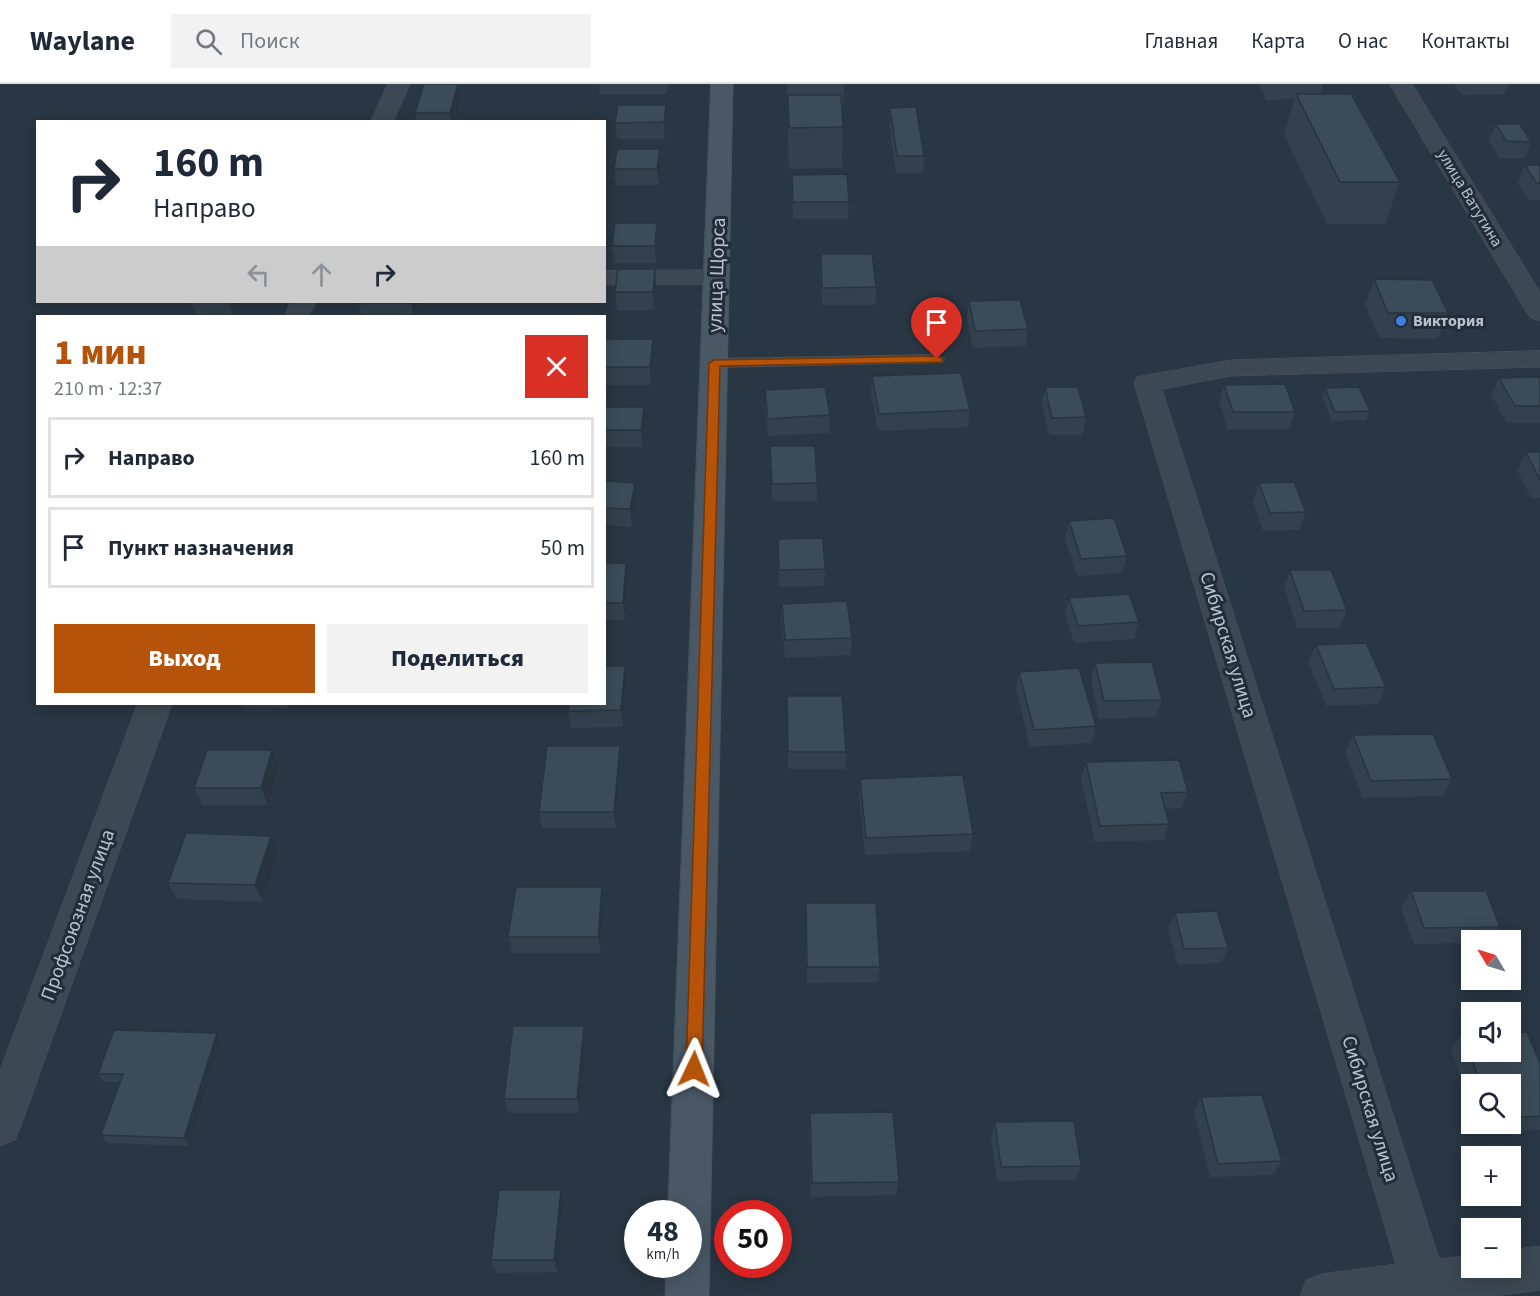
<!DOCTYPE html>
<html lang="ru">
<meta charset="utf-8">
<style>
body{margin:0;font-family:"Source Sans 3",sans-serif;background:#f2f2f3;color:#1f2937;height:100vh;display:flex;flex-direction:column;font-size:22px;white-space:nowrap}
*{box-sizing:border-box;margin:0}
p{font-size:20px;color:#747a83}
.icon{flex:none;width:33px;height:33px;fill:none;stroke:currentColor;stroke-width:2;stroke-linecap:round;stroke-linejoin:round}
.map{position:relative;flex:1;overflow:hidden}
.sheet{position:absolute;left:36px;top:231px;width:570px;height:390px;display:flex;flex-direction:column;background:#fff;border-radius:0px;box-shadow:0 3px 15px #0003}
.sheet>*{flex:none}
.guide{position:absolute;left:36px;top:36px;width:570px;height:183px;border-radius:0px;box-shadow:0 3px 15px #0003;background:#fff;color:#1f2937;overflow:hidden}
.needle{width:39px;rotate:308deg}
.fabs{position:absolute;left:1461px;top:846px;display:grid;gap:12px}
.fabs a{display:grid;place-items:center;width:60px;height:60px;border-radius:0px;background:#fff;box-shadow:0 3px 15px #0003;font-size:30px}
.speed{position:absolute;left:624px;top:1116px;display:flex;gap:12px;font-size:30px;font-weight:700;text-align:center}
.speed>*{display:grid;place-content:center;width:78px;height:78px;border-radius:50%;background:#fff;box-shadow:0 3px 15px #0003;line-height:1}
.speed small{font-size:15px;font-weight:400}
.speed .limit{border:9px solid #d22;background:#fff;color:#111}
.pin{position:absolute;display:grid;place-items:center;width:51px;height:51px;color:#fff;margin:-62px -26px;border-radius:50% 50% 50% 0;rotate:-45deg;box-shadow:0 0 6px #0007}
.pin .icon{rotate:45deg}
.me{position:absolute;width:66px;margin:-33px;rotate:2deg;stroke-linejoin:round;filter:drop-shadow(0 0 4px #0008)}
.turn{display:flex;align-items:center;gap:21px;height:126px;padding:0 18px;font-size:27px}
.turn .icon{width:78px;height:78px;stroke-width:2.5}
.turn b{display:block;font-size:42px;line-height:51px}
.lanes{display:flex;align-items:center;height:57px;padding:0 18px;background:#0003;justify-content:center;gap:30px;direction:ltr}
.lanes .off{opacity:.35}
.round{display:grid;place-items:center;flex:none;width:63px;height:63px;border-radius:0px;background:#f2f2f3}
.overview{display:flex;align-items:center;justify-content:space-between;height:102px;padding:0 18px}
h1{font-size:36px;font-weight:800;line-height:45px;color:#b45309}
.primary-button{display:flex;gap:12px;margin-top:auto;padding:12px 18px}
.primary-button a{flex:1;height:69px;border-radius:0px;background:#b45309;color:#fff;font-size:24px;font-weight:800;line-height:69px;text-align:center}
.primary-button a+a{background:#f2f2f3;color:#1f2937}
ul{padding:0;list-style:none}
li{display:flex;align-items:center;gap:18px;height:81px;margin:0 12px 9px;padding:0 6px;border:3px solid #e0e1e3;border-radius:0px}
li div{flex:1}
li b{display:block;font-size:22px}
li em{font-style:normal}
header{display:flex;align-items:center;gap:36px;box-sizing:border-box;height:84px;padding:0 30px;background:#fff;border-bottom:2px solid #e0e1e3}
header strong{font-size:28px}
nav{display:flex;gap:33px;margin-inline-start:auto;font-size:21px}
.search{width:420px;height:54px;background:#f2f2f3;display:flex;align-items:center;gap:15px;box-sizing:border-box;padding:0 21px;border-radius:0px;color:#747a83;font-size:22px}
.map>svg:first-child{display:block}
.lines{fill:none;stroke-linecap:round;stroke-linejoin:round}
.service-casing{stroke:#49545f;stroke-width:2}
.minor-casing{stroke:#49545f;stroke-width:1}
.secondary-casing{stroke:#49545f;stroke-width:1}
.service{fill:#3c4853;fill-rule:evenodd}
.minor{fill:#3c4853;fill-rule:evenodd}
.secondary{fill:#4a5866;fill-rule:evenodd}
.wall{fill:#32414d}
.shaded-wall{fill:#29353e}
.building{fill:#3a4c59;stroke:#29353e;stroke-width:1.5}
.route{fill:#b45309;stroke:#753606;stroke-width:1.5}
.shop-dot{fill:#3f7fe0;stroke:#212d38;stroke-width:2}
.labels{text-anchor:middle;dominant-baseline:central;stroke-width:6;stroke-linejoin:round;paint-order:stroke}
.far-street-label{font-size:16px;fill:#bac3cd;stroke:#212d38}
.far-poi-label{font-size:16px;font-weight:bold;fill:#bac3cd;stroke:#212d38;text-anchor:start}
.street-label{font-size:20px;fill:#bac3cd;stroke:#212d38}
</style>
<header>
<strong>Waylane</strong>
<div class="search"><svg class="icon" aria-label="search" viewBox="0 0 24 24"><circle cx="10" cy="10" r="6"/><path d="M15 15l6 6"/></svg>Поиск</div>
<nav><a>Главная</a><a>Карта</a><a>О нас</a><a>Контакты</a></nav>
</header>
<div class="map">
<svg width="1540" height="1212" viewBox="0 0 1540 1212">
<rect width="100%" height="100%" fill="#283743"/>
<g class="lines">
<defs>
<path id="service" d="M937,271L944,275L942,278L714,283L707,279L714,275Z"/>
<path id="minor" d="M388,0H410L393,38H371Z
M1390,0H1412L1540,208V237L1531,234L1527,229Z
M717,186L726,188L729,193L726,198L717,200L604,201V187Z
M291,218H316L309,232H285Z
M1540,267V283L1231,292L1162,305L1439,1175L1472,1171V1184H1510V1166L1540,1162V1206L1495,1212H1300L1306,1196L1322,1190L1396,1180L1134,299L1137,293L1147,291L1231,276Z
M138,620H172L21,1042L15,1056L0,1062V987Z"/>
<path id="secondary" d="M711,0H733L709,1212H665L666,1180H688V1130H668Z"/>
</defs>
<use href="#service" class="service-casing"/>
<use href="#minor" class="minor-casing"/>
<use href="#secondary" class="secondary-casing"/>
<use href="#service" class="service"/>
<use href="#minor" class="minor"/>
<use href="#secondary" class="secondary"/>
</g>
<path class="wall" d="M599,0H668L667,10H600Z
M787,0H844L843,28V43L842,84L789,85Z
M1259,0H1323L1320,10L1400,98L1385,140H1327L1284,51L1294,15L1266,16Z
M1454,0H1508L1504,10L1462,11Z
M461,16L455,38H416L415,29Z
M666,21L667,38L665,55H617L615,39Z
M890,24L924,72L923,89H896L889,40Z
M1496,40L1531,58L1524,74H1499L1489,57Z
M660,65L661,81L659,101L616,102L614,85Z
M1525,81H1540V116H1528L1517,98Z
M792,91L849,118L848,135H793Z
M657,139L658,156L656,179H614L612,162Z
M821,170L876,203L875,221H822L820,187Z
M1374,195L1448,229L1438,255L1379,254L1365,220Z
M656,202L654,226H617L615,208Z
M969,217L1028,245L1026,262L973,264L967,235Z
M191,218H240L234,232H196Z
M419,218L415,232H362L358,219Z
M604,255H653L654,273L651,301H604Z
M872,292L970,326L968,343L878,347L871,310Z
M1540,293V339H1507L1491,311L1499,294Z
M1224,301L1295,328L1289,345L1228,346L1219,318Z
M1045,303L1086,333L1083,351H1049L1042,321Z
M1325,304L1370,327L1366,336L1332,337L1322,312Z
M765,306L830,331L829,349L768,352L765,324Z
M604,323L645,340L643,363H604Z
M770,362L817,399V417H772Z
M1526,368H1540V414H1531L1517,386Z
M604,397L637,416L632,443L604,441Z
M1259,399L1306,428L1299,446L1263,447L1253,417Z
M1069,437L1127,472L1122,489L1077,492L1065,455Z
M778,455L825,485L824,502L779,503Z
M604,479L628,496L625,536H604Z
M1290,486L1347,526L1339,544H1297L1284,503Z
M1069,514L1139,538L1134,555L1074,559L1065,531Z
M782,520L852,554L851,571L785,574L781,537Z
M1316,561L1386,603L1378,620L1326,622L1308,578Z
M1095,579L1162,616L1156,633L1099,635L1091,597Z
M1019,588L1096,642L1091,659L1030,663L1016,605Z
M627,600L623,643L571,644L568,627Z
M787,612L846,668L845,685H788Z
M241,620H290L288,624L243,623Z
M1353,651L1452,695L1443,712L1362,714L1345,668Z
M1086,678L1188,708L1182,724L1165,725L1169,740L1164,756L1095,758L1081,695Z
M622,679L616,744H542L539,728Z
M279,683L268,721H202L194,704Z
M860,695L973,750L970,767L865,771L859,712Z
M278,768L263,818L177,815L168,799Z
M602,803L605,819L601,869H512L508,853Z
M1411,807L1500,843L1491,856H1472V859L1414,860L1401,824Z
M806,819L880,883L878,898L807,899Z
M1175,829L1228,864L1221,879L1178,881L1168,845Z
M584,942L587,957L580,1029H508L504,1015Z
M1462,950L1540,979V1046L1482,1049L1478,1040H1510V1000H1472V1022L1451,966Z
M221,957L189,1062L107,1059L101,1051L120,998H103L98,990Z
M1201,1013L1282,1077L1273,1091L1210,1093L1194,1028Z
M810,1029L899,1098L896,1111L811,1113L809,1044Z
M995,1038L1081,1082L1076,1096L997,1097L991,1053Z
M564,1119L558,1188L496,1189L491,1176Z"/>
<path class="shaded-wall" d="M458,0L461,16L455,38H451L450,29Z
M666,21L667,38L665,55L664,38Z
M660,65L661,81L659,101L657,85Z
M657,139L658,156L656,179L655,162Z
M655,185L656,202L654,226L653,208Z
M229,218H240L234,232Z
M411,218H419L415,232H414Z
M653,255L654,273L651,301L650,283Z
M644,323L645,340L643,363L641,346Z
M635,399L637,416L632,443L630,425Z
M626,479L628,496L625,536L623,519Z
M625,582L627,600L623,643L621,626Z
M620,662L622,679L616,744L614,728Z
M272,666L279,683L268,721L261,704Z
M271,752L278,768L263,818L255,801Z
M602,803L605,819L601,869L598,853Z
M584,942L587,957L580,1029L577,1015Z
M217,949L221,957L189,1062L184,1054Z
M561,1106L564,1119L558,1188L554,1176Z"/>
<path class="building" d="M424,0H458L450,29H415Z
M1296,10H1351L1400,98H1340Z
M788,11H841L843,43L789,44Z
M618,21H666L664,38L615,39Z
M916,23L924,72H897L890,24Z
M1496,40H1520L1531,58L1506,57Z
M617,65H660L657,85H614Z
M1525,81H1540V99H1536Z
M847,90L849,118H793L792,91Z
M615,139H657L655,162H612Z
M821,170H872L876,203L822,204Z
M618,185H655L653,208H615Z
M1374,195L1432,196L1448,229H1388Z
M1020,216L1028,245L975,247L969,217Z
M359,218H411V219H358Z
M604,255H653L650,283H604Z
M961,289L970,326L879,330L872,292Z
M1540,293V322H1515L1499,294Z
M1285,300L1295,328H1233L1224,301Z
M825,303L830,331L768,335L765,306Z
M1045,303H1078L1086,333L1052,334Z
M1359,303L1370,327L1335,328L1325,304Z
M604,323H644L641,346H604Z
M770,362H815L817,399L772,400Z
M1526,368H1540V396Z
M604,397L635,399L630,425L604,424Z
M1294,398L1306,428L1270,429L1259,399Z
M1114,434L1127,472L1081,475L1069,437Z
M823,454L825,485L779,486L778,455Z
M604,479H626L623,519H604Z
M1290,486H1331L1347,526L1304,527Z
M1129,510L1139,538L1078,542L1069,514Z
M847,517L852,554L785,556L782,520Z
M1366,559L1386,603L1334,605L1316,561Z
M1152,578L1162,616L1104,617L1095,579Z
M604,582H625L621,626L568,627L569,620H604Z
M1079,584L1096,642L1034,646L1019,588Z
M787,612H842L846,668H788Z
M1433,650L1452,695L1371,697L1353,651Z
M547,662H620L614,728H539Z
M207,666H272L261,704H194Z
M1179,676L1188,708L1161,709L1169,740L1100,742L1086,678Z
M963,691L973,750L866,754L860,695Z
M186,749L271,752L255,801L168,799Z
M516,803H602L598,853H508Z
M1411,807H1486L1500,843L1424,844Z
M806,819H876L880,883H807Z
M1217,827L1228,864L1184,865L1175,829Z
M513,942H584L577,1015H504Z
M114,946L217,949L184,1054L101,1051L123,990H98Z
M1527,948L1540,979V1032L1510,1034V1000H1481L1462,950H1472V968H1510V949Z
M1262,1011L1282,1077L1218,1080L1201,1013Z
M893,1028L899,1098L812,1099L810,1029Z
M1074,1037L1081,1082L1001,1083L995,1038Z
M499,1106H561L554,1176H491Z"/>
<path class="route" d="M937,272L943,275L941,278L720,282L702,985L700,990L694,993L688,990L686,985L709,279L714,276Z"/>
<circle class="shop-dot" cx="1401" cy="237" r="6"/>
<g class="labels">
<g class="far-street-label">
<text transform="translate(1470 114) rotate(59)">улица Ватутина</text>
</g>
<g class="far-poi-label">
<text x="1413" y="237">Виктория</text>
</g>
<g class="street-label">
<text transform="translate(717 191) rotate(-88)">улица Щорса</text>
<text transform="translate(1228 561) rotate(73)">Сибирская улица</text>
<text transform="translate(78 831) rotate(-70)">Профсоюзная улица</text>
<text transform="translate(1370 1025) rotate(73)">Сибирская улица</text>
</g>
</g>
</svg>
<div class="fabs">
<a><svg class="needle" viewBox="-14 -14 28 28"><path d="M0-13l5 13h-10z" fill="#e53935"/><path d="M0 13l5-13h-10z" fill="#747a83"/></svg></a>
<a><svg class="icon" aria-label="sound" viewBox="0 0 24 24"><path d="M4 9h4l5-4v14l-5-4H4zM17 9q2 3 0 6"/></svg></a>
<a><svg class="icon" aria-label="search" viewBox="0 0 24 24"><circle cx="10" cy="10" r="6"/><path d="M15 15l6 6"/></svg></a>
<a>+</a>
<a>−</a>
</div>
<div class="speed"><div>48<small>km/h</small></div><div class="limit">50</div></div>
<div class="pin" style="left:937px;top:275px;background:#d93025"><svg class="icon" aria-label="arrive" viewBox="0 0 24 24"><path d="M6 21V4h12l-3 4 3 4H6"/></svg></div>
<svg class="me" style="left:694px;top:985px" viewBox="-20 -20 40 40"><path d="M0-17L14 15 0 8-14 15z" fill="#b45309" stroke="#fff" stroke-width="4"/></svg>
<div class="guide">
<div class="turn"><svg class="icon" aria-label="right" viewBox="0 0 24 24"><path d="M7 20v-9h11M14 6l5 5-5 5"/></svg><div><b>160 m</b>Направо</div></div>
<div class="lanes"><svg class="icon off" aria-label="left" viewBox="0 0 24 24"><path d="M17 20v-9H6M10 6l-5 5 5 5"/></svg><svg class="icon off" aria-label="ahead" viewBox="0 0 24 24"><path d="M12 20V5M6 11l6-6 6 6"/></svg><svg class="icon" aria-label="right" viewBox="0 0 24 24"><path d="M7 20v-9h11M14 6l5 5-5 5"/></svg></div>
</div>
<section class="sheet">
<div class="overview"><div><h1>1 мин</h1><p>210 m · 12:37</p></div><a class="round" style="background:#d93025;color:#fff"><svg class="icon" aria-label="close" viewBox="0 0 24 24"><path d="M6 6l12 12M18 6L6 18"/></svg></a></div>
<ul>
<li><svg class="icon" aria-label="right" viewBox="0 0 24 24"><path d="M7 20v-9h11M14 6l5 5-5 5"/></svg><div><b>Направо</b></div><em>160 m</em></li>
<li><svg class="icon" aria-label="arrive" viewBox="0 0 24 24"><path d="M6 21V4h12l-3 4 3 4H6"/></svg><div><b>Пункт назначения</b></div><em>50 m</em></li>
</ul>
<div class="primary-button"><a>Выход</a><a>Поделиться</a></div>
</section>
</div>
